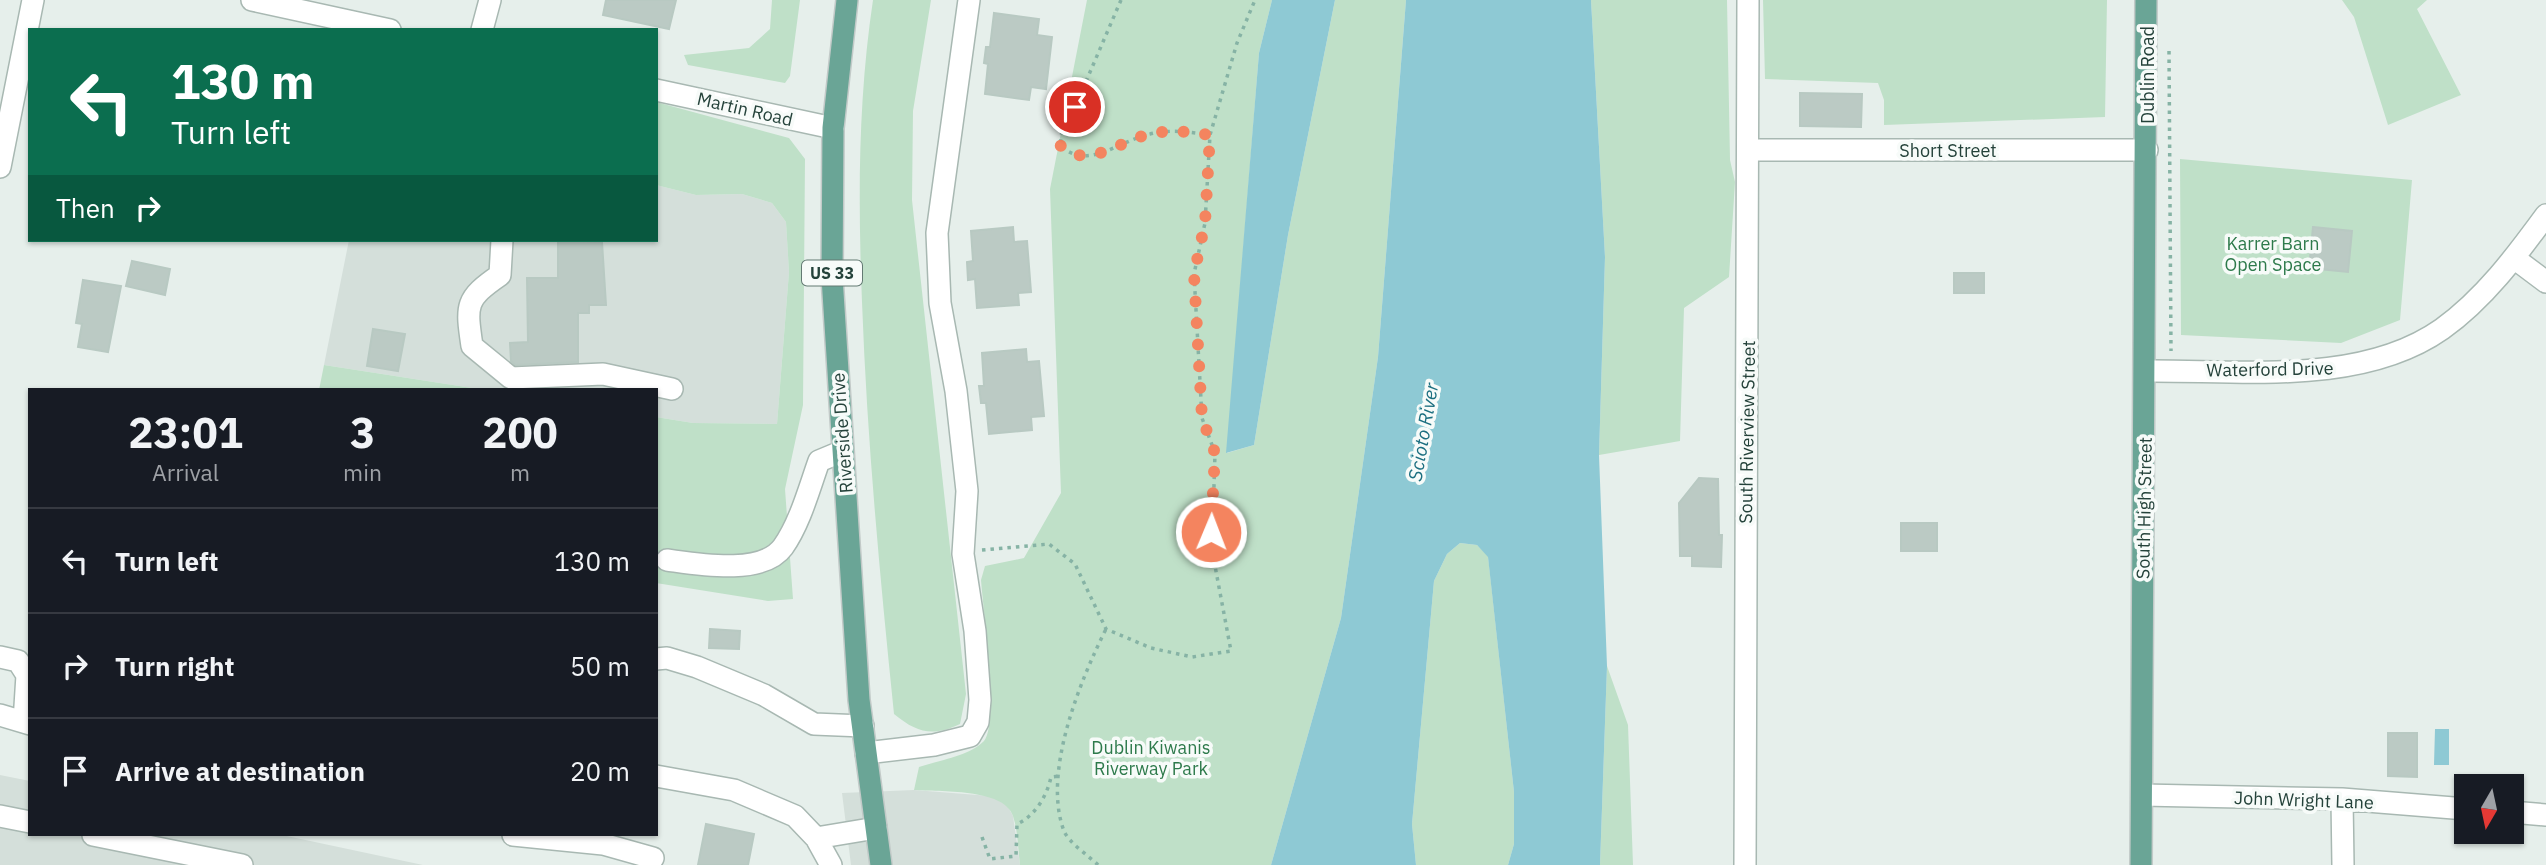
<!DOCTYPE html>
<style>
body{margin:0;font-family:"IBM Plex Sans",sans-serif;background:#242831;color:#f1f3f6;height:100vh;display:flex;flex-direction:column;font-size:26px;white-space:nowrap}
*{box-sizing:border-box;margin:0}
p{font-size:23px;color:#9ea1a6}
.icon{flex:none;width:38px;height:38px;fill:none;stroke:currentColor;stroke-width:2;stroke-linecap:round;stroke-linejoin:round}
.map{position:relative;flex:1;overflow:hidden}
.sheet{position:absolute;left:28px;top:388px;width:630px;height:448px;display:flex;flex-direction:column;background:#171b24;border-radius:0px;box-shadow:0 2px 5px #0004}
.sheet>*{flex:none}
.hud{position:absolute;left:28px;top:28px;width:630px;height:214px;border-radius:0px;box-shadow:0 2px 5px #0004;background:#0b6e4f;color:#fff;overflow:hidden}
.needle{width:46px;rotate:189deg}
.tools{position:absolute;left:2454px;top:774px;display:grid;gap:14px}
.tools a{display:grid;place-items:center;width:70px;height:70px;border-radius:0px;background:#171b24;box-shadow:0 2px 5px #0004;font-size:35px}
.pin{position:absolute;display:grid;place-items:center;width:60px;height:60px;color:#fff;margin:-30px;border:4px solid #fff;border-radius:50%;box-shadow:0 2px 7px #0007}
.me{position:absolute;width:77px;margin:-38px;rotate:1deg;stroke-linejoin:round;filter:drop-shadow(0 0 5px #0008)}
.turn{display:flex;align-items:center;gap:24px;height:147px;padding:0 28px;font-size:32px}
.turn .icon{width:91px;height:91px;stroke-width:2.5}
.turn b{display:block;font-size:49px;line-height:60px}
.then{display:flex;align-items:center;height:66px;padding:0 28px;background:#0003;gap:14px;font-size:26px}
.eta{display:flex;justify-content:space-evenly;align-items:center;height:119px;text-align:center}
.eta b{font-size:42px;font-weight:700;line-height:49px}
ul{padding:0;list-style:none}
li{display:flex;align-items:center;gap:21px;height:105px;padding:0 28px;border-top:2px solid #363941}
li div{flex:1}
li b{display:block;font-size:26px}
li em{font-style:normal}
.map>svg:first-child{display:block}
.built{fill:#d4dfda}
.green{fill:#bfe0c8}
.water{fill:#8ec9d4}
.building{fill:#bbcac4;stroke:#b8c9c2;stroke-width:2}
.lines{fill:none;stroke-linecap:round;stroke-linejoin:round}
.minor-casing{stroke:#a8b8b2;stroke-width:24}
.major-casing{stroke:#c2cac8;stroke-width:24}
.path{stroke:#86b3a5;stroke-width:3.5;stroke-dasharray:3.5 5;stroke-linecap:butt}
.minor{stroke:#fff;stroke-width:21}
.major{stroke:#6aa596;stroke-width:21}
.route{stroke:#f4845f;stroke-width:12;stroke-dasharray:0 21.6}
.labels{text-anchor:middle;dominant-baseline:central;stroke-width:7;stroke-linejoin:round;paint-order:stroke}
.shield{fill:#f7fbf9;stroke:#637a73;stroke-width:2}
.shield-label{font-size:16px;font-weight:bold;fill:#24423a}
.street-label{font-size:18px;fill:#24423a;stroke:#f7fbf9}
.park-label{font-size:18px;fill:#2d7a4b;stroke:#f7fbf9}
.water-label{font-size:19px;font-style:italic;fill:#1c6f80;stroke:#f7fbf9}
</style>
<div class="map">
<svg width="2546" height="865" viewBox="0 0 2546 865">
<rect width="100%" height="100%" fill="#e6efeb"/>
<path class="built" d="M656,185L696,195L742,194L772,203L786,222L789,272L777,424L693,423L656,417V390H485L324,365L349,240H656Z
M0,775L30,781V835H282L423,865H0Z
M914,790L990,796L1007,805L1013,816L1020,865H851L842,793Z"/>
<path class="green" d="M772,0H800L790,76L785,83L688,65L684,55L749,48L770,29Z
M873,0H931L913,111L912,200L966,694L960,724C933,737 917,733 894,714C880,577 867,440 862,302C858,201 858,100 873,0Z
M1087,0H1272L1259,53L1227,453L1254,445L1288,235L1335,0H1406L1378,357L1341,618L1271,865H1020C1018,849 1018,831 1013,816C1004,788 939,792 914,790L919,767C940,760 969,756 984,741C999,725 983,608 981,580L985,566L1024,558L1061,493L1050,189Z
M1591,0H1727L1730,160L1735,182L1729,277L1684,308L1680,441L1599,455L1605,257Z
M1763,0H2107L2105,117L1884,125V100L1878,83L1765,79Z
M2342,0H2427L2417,9L2461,95L2388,125L2354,17Z
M656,102L789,138L805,159L803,405L785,489L793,599L768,601L656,583V417L693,423L777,424L789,272L786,222L772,203L742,194L696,195L656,185Z
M2180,159L2412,180L2400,320L2341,343L2181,335Z
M324,365L485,390H319Z
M1460,543L1477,545L1488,556L1514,792V844L1508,865H1416L1412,824L1434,581L1447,554Z
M1607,666L1628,725L1633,865H1600Z"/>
<path class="water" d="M1272,0H1335L1288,235L1254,445L1226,453L1259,53Z
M1406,0H1591L1605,257L1599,455L1607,666L1600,865H1508L1514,844V792L1488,557L1477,545L1460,543L1447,554L1434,581L1412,824L1416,865H1271L1341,618L1378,357Z
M2435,729H2449V765H2434Z"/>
<path class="building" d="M606,0H676L669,29L603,15Z
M994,13L1039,19L1037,35L1052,37L1046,89L1031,87L1029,100L985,94L988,64L984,63L986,47H990Z
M1800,93L1862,94L1861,127L1800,126Z
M1013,227L1014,242L1027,241L1031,292L1018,293L1019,305L977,308L975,279L968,280L967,262L973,261L971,231Z
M2313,227L2352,231L2348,272L2309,268Z
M558,240L602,242L606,305H589V313H578V362L515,365L511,361L510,343L528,342L527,278H558Z
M132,261L170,269L165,295L126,286Z
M1954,273H1984V293H1954Z
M83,280L121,286L108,352L78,347L82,324L76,323Z
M373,329L405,334L398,371L367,366Z
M1026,349L1027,362L1039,361L1044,416L1031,417L1032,430L989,434L986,403H981L979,386H984L982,353Z
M1699,478L1718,479L1719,535H1722L1721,567L1692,566V556H1680L1679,503Z
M1901,523H1937V551H1901Z
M710,629L740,631L739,649L709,648Z
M2388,733H2417V777L2388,776Z
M706,824L754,834L748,865H698Z"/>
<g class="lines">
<defs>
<path id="minor" d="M252,0L390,30
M482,30L490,0
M656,90L833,128
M1749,150H2147
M0,167L33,0
M502,240L500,275C465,299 466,305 472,346L511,378L603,374L672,389
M2514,258L2546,282
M2146,371C2241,370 2361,386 2442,329C2484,299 2516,256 2546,215
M667,560C697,564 762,576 783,547C800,523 809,489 819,461L843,451
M0,657L18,661L27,675L24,722
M656,659L667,658L697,667L764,695L814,724L863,726
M0,715L30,724
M866,753L934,745L970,736L978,722L980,700L975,631L963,554L967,491L956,391L940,303L937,233L969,0
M656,776L734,790L795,816L816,838L831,865
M2142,795L2342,799L2466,809
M2342,799L2343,865
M2511,812L2546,815
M0,816L30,822
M93,835L242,865
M513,835L603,844L653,858
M816,838L876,828
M1745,865L1748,0"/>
<path id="major" d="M847,0L833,128L832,277L859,700L881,865
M2141,865L2146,0"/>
</defs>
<use href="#minor" class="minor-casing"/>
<use href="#major" class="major-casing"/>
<path class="path" d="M1121,0L1075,107L1063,123L1060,145C1087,172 1120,140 1150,134C1170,129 1190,132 1210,135
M2169,51L2171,351
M982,550L1049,544L1075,564L1106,629L1151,648L1192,657L1231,651L1212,550L1215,453L1202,418L1194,274L1205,223L1210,135L1237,43L1255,0
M982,837L990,859L1016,856L1017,824C1035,816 1047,796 1051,777L1060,776
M1098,865C1089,856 1069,843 1064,831C1042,773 1080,681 1106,629"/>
<use href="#minor" class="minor"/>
<use href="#major" class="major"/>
</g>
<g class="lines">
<path class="route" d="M1075,107L1063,123L1060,145C1087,172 1120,140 1150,134C1170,129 1190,132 1210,135L1205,223L1194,274L1202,418L1215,453L1211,532"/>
</g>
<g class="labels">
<rect class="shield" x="802" y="260.5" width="60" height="25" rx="5"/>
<g class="shield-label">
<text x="832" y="273">US 33</text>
</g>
<g class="street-label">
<text transform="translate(2147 75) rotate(-90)">Dublin Road</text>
<text transform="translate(745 109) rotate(13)">Martin Road</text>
<text x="1948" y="150">Short Street</text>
<text transform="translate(2270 369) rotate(-1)">Waterford Drive</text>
<text transform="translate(1747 432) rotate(-89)">South Riverview Street</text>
<text transform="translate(842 433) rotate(-94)">Riverside Drive</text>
<text transform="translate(2144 508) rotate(-89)">South High Street</text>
<text transform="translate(2304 800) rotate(2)">John Wright Lane</text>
</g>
<g class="park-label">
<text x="2273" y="243">Karrer Barn<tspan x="2273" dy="21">Open Space</tspan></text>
<text x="1151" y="747">Dublin Kiwanis<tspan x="1151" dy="21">Riverway Park</tspan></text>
</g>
<g class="water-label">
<text transform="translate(1423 432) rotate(-80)">Scioto River</text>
</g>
</g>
</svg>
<div class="tools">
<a><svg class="needle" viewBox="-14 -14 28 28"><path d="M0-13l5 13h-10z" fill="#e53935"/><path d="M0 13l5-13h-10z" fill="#9ea1a6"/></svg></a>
</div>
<div class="pin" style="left:1075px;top:107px;background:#d93025"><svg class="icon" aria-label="arrive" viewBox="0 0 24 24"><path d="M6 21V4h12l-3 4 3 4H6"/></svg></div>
<svg class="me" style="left:1211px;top:532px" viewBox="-20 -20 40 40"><circle r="17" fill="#f4845f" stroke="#fff" stroke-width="3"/><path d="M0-11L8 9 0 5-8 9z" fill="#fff"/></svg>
<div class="hud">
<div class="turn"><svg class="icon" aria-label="left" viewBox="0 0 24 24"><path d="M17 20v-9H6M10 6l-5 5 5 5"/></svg><div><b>130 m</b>Turn left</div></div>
<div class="then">Then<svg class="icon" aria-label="right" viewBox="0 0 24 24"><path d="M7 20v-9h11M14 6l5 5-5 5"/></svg></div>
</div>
<section class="sheet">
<div class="eta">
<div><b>23:01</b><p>Arrival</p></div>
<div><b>3</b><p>min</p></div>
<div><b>200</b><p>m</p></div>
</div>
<ul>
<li><svg class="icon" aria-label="left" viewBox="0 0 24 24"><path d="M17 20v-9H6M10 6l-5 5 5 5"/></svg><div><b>Turn left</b></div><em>130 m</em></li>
<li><svg class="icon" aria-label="right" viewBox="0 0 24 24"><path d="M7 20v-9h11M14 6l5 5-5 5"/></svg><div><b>Turn right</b></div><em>50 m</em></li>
<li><svg class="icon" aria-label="arrive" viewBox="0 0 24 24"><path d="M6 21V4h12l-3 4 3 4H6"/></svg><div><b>Arrive at destination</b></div><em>20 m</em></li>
</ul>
</section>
</div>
